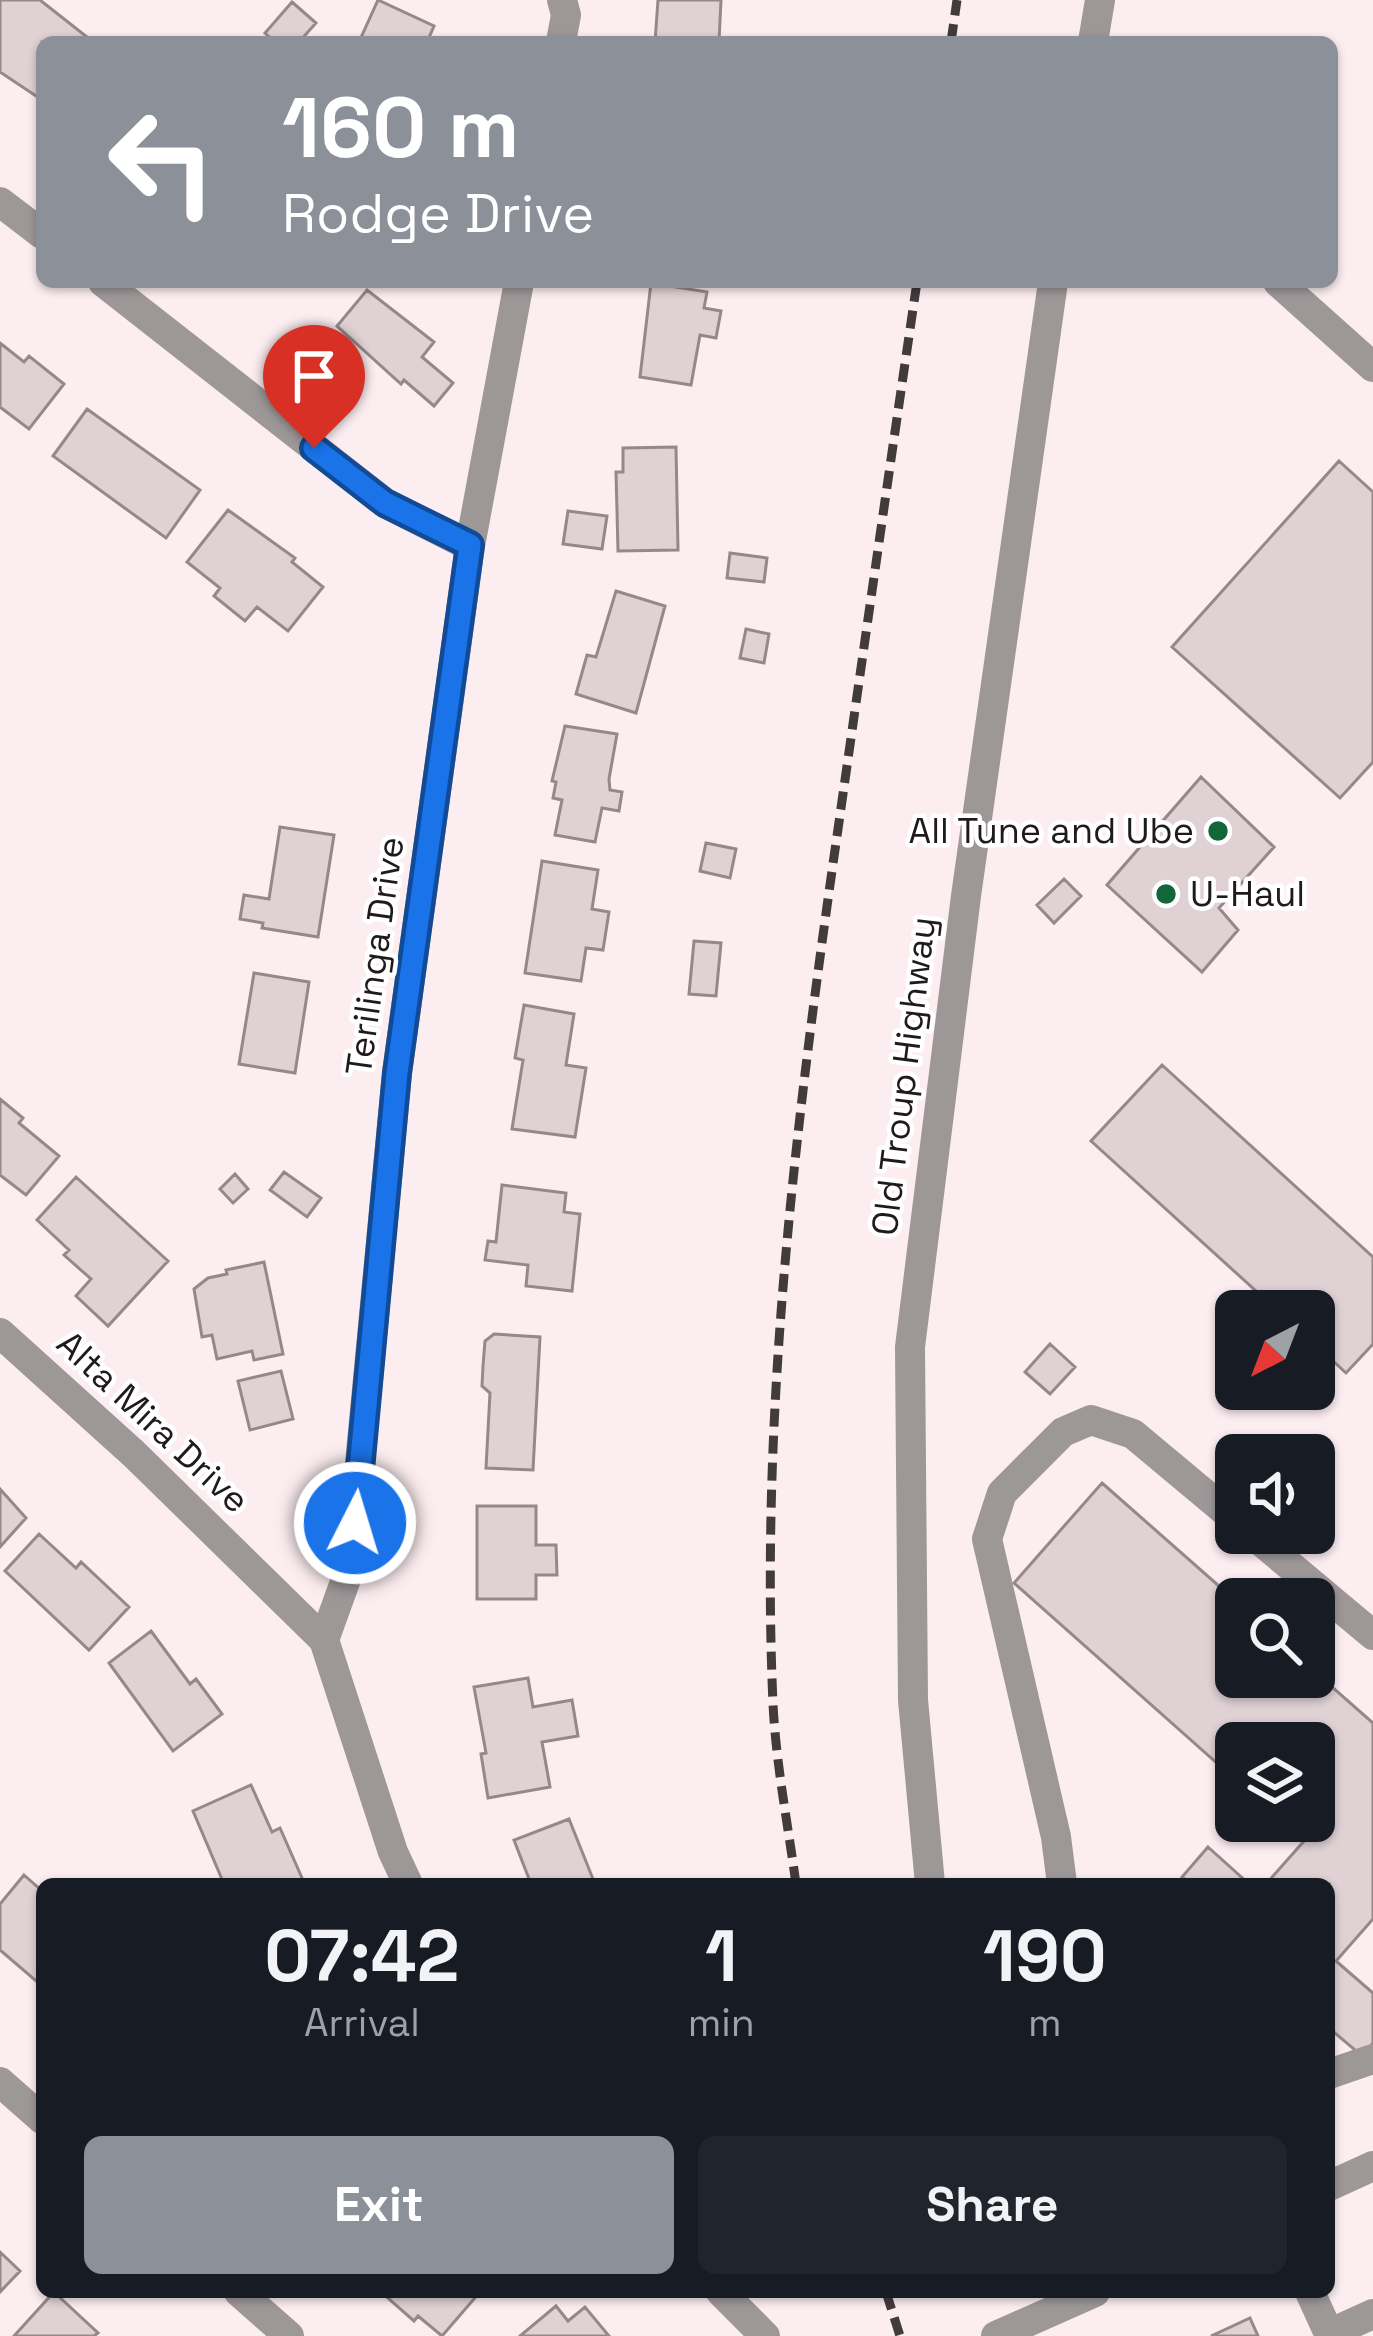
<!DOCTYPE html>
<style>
body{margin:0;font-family:"Space Grotesk",sans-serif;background:#20242c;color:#f1f3f6;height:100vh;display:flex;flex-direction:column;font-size:45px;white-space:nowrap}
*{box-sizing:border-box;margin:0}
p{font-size:39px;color:#9ea1a6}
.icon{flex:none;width:66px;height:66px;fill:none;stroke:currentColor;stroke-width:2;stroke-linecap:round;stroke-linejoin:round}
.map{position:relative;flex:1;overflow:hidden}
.drawer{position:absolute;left:36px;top:1878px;width:1299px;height:420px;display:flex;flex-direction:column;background:#171b24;border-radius:18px;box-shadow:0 3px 9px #0004}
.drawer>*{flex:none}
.guide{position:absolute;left:36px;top:36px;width:1302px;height:252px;border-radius:18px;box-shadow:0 3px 9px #0004;background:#8c9099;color:#fff;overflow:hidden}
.needle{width:78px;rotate:222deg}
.tools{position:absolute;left:1215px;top:1290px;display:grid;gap:24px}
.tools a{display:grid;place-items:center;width:120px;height:120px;border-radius:18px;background:#171b24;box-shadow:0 3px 9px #0004;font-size:60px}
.pin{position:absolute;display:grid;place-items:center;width:102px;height:102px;color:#fff;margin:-123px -51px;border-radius:50% 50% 50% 0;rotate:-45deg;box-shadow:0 0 12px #0007}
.pin .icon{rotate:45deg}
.me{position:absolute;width:132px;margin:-66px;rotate:5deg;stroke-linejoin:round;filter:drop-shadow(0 0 9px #0008)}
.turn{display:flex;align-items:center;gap:42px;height:252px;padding:0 48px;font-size:54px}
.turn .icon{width:156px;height:156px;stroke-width:2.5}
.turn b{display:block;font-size:84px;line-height:102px}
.eta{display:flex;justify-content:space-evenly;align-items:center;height:204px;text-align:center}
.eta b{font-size:72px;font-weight:800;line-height:84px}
.action{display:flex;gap:24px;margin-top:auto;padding:24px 48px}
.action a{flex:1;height:138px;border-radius:18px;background:#8c9099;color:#fff;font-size:48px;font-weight:800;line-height:138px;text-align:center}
.action a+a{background:#20242c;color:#f1f3f6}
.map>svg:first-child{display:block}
.building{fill:#dfd1d4;stroke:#95888b;stroke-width:3}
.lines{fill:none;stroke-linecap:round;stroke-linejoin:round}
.minor{stroke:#9d9798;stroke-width:30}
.rail{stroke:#413b3c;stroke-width:9;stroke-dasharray:18 9;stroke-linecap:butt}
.route-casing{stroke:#114b97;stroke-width:30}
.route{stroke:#1a73e8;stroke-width:21}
.poi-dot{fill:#136637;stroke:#fff;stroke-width:4.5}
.labels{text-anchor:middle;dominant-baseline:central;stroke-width:9;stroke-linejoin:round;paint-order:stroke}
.poi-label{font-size:36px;fill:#1f1a1b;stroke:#fff;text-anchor:end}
.street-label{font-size:36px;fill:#1f1a1b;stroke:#fff}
</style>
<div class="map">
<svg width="1373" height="2336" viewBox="0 0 1373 2336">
<rect width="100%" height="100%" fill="#fcedf0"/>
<path class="building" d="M0,0H40L87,37L83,42H42V93L39,98L0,72Z
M378,0L434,26L427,42H359Z
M658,0H721L719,42H655Z
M292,2L316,23L299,42H275L265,33Z
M651,283L707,292L704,308L721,311L716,338L700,335L691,385L640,377Z
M367,290L434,342L422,357L453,383L434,406L404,380L401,384L337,326Z
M0,343L24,362L29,356L64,384L29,429L0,407Z
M87,409L200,490L166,538L53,456Z
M676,447L678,550L618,551L616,472H623V448Z
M1339,461L1373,492V762L1340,798L1172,647Z
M228,510L295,558L292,562L323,587L288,631L257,607L245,621L214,596L220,588L187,562Z
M568,511L607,516L602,549L563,544Z
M730,553L767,558L764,582L727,578Z
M616,591L665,606L636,713L576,694L587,655L596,657Z
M746,629L769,634L764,663L740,658Z
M565,726L617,734L609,779L610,790L622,792L619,811L602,808L595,842L555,835L562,800L553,798L556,782L552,781Z
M1201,777L1274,847L1219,908L1238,930L1202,972L1107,885Z
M280,827L334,835L318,937L262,928L263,923L240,919L244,895L269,899Z
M706,843L736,849L730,878L700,871Z
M542,861L598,870L592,909L609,912L603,950L586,948L581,981L525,973Z
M1064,879L1081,896L1054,923L1037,905Z
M694,941L721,943L716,996L689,994Z
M254,973L309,982L295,1073L239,1064Z
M524,1005L574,1014L566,1065L586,1068L575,1137L512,1129L523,1060L515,1058Z
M1162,1065L1373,1257V1344L1346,1373L1314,1343V1311H1278L1091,1141Z
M0,1099L23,1118L19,1123L59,1156L26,1195L0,1175Z
M284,1172L321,1198L307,1217L270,1190Z
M235,1174L248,1189L233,1203L220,1189Z
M76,1177L168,1261L108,1326L76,1296L91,1279L64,1255L69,1250L37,1220Z
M502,1185L566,1193L564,1212L580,1214L572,1291L526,1286L528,1265L485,1260L488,1241L496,1242Z
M264,1262L283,1354L254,1360L252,1351L217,1359L212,1335L202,1337L194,1289L208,1278L227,1274L226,1270Z
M494,1334L540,1337L533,1470L486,1468L490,1393L482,1386L483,1366L485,1341Z
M1050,1344L1075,1367L1050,1394L1025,1372Z
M281,1371L293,1419L250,1430L238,1381Z
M1102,1483L1236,1601V1677H1314V1671L1373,1723V1919L1336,1961L1373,1993V2043L1362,2056L1329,2028V1884H1266L1304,1841L1282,1821H1314V1743H1236V1780L1014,1583Z
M0,1489L26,1518L0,1547Z
M477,1506H536V1545H556L557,1575H536V1599H477Z
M39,1534L76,1568L81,1562L129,1607L89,1650L5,1571Z
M151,1631L190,1684L196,1679L222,1714L173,1751L109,1663Z
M528,1678L533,1707L572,1700L578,1736L542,1742L550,1787L488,1798L481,1754L486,1753L474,1687Z
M251,1785L272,1832L280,1828L302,1878L289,1884H224L193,1811Z
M569,1819L595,1884H531L514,1840Z
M1208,1847L1249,1884H1190L1182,1877Z
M24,1875L42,1891V1986L0,1950V1904Z
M0,2252L20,2271L0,2292Z
M54,2292L98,2333L94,2336H14Z
M381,2292H480L442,2336L418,2316L414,2321Z
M556,2306L568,2321L585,2307L609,2336H520Z
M1250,2318L1258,2336H1211Z"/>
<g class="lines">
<path class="minor" d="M561,42L566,15L562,0
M1093,42L1100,0
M0,202L42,234
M103,282L385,503L470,546
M1278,282L1373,367
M0,1333L134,1454L324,1640L393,1852L408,1884
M1251,1533L1373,1635
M324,1640L350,1568L397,1073L470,546L519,282
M930,1884L913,1700L910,1347L966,896L1053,282
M1062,1884L1056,1837L987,1539L1002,1493L1063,1432L1091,1420L1133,1434L1236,1520
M1329,2074L1373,2059
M0,2082L42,2119
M1329,2186L1373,2166
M239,2292L289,2336
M721,2292L765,2336
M1310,2292L1330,2336
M1329,2334L1373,2314
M996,2336L1095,2292"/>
<path class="rail" d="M951,42L957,0
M796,1884C788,1825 776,1764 773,1704C760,1410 796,1120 838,829C864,647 890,464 917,282
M886,2292L900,2336"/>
</g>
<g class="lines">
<defs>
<path id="route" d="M314,448L385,503L470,545L397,1073L355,1523"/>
</defs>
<use href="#route" class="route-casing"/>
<use href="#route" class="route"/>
</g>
<g class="poi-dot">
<circle cx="1218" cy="831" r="12"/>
<circle cx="1166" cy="894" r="12"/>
</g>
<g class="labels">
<g class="poi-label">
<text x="1194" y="831">All Tune and Ube</text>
<text x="1190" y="894" text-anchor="start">U-Haul</text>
</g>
<g class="street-label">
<text transform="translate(375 956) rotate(-82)">Terilinga Drive</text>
<text transform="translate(904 1076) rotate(-83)">Old Troup Highway</text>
<text transform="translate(153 1422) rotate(43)">Alta Mira Drive</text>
</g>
</g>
</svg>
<div class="tools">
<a><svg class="needle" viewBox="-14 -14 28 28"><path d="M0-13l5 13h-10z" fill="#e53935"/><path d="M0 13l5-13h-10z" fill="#9ea1a6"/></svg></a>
<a><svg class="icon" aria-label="sound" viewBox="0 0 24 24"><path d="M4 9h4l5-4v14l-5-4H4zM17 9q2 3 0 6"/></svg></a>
<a><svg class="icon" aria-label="search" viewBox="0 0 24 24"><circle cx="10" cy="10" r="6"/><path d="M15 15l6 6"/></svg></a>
<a><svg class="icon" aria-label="layers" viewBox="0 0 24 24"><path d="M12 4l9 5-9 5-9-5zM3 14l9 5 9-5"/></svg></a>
</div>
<div class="pin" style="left:314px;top:448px;background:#d93025"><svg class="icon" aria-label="arrive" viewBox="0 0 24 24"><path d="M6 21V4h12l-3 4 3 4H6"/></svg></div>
<svg class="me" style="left:355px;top:1523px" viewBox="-20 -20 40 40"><circle r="17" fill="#1a73e8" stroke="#fff" stroke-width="3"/><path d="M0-11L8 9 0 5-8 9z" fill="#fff"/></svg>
<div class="guide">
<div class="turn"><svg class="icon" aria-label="left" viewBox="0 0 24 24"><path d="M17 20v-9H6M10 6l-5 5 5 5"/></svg><div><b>160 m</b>Rodge Drive</div></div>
</div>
<section class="drawer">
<div class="eta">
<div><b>07:42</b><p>Arrival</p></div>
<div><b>1</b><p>min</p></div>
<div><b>190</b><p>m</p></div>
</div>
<div class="action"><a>Exit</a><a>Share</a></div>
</section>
</div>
